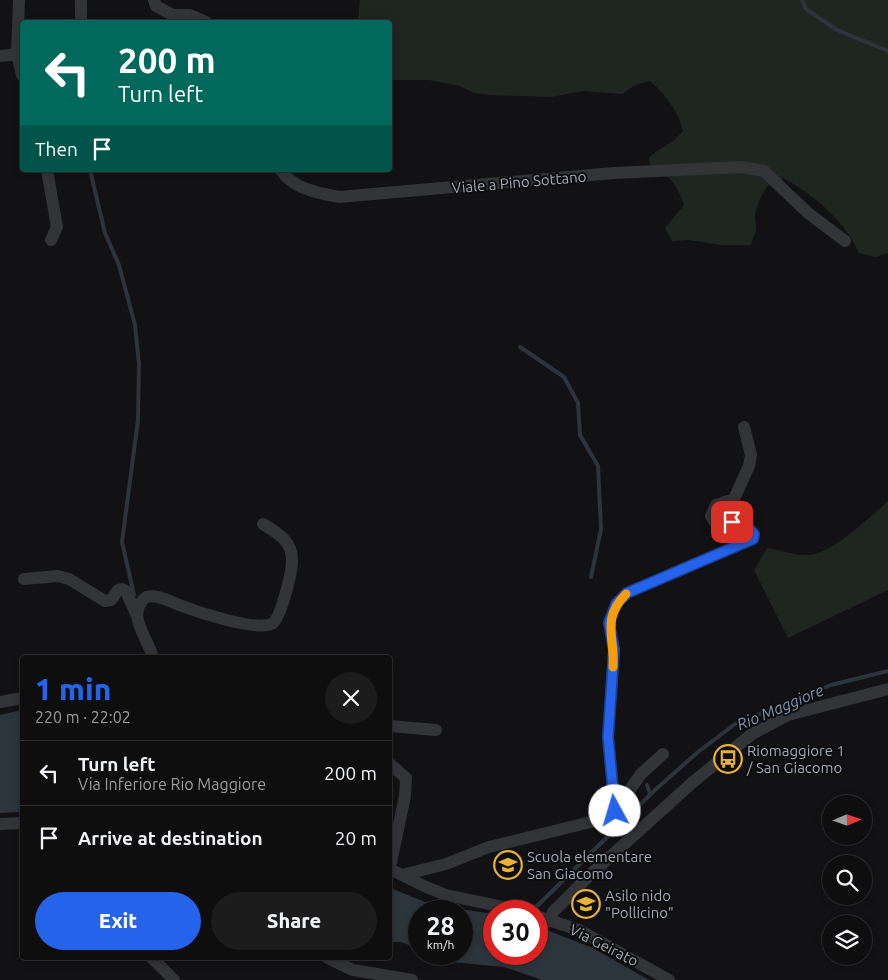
<!DOCTYPE html>
<meta charset="utf-8">
<style>
body{margin:0;font-family:Ubuntu,sans-serif;background:#1c1c1d;color:#f1f3f6;height:100vh;display:flex;flex-direction:column;font-size:19px;white-space:nowrap}
*{box-sizing:border-box;margin:0}
p{font-size:16px;color:#9b9c9e}
.icon{flex:none;width:28px;height:28px;fill:none;stroke:currentColor;stroke-width:2;stroke-linecap:round;stroke-linejoin:round}
.map{position:relative;flex:1;overflow:hidden}
.details{position:absolute;left:20px;top:655px;width:372px;height:305px;display:flex;flex-direction:column;background:#0e0e0f;border-radius:5px;box-shadow:0 2px 8px #0003,0 0 0 1px #2e2e2f}
.details>*{flex:none}
.guide{position:absolute;left:20px;top:20px;width:372px;height:152px;border-radius:5px;box-shadow:0 2px 8px #0003,0 0 0 1px #2e2e2f;background:#00695c;color:#fff;overflow:hidden}
.needle{width:32px;rotate:88deg}
.tools{position:absolute;left:822px;top:795px;display:grid;gap:10px}
.tools a{display:grid;place-items:center;width:50px;height:50px;border-radius:50%;background:#0e0e0f;box-shadow:0 2px 8px #0003,0 0 0 1px #2e2e2f;font-size:25px}
.speed{position:absolute;left:408px;top:900px;display:flex;gap:10px;font-size:25px;font-weight:700;text-align:center}
.speed>*{display:grid;place-content:center;width:65px;height:65px;border-radius:50%;background:#0e0e0f;box-shadow:0 2px 8px #0003,0 0 0 1px #2e2e2f;line-height:1}
.speed small{font-size:12px;font-weight:400}
.speed .limit{border:8px solid #d22;background:#fff;color:#111}
.pin{position:absolute;display:grid;place-items:center;width:42px;height:42px;color:#fff;margin:-21px;border-radius:10px;box-shadow:0 2px 8px #0006}
.me{position:absolute;width:55px;margin:-28px;rotate:354deg;stroke-linejoin:round;filter:drop-shadow(0 0 4px #0008)}
.turn{display:flex;align-items:center;gap:18px;height:105px;padding:0 15px;font-size:22px}
.turn .icon{width:65px;height:65px;stroke-width:2.5}
.turn b{display:block;font-size:35px;line-height:42px}
.then{display:flex;align-items:center;height:48px;padding:0 15px;background:#0003;gap:10px;font-size:19px}
.round{display:grid;place-items:center;flex:none;width:52px;height:52px;border-radius:26px;background:#1c1c1d}
.overview{display:flex;align-items:center;justify-content:space-between;height:85px;padding:0 15px}
h1{font-size:30px;font-weight:800;line-height:38px;color:#2563eb}
.button{display:flex;gap:10px;margin-top:auto;padding:10px 15px}
.button a{flex:1;height:58px;border-radius:30px;background:#2563eb;color:#fff;font-size:20px;font-weight:800;line-height:58px;text-align:center}
.button a+a{background:#1c1c1d;color:#f1f3f6}
ul{padding:0;list-style:none}
li{display:flex;align-items:center;gap:15px;height:65px;padding:0 15px;border-top:1px solid #2e2e2f}
li div{flex:1}
li b{display:block;font-size:19px}
li em{font-style:normal}
.map>svg:first-child{display:block}
.green{fill:#1f2620}
.water{fill:#2c343c}
.lines{fill:none;stroke-linecap:round;stroke-linejoin:round}
.stream{stroke:#2c343c;stroke-width:4}
.minor{stroke:#333438;stroke-width:12}
.route-casing{stroke:#184099;stroke-width:12}
.route{stroke:#2563eb;stroke-width:9}
.slow{stroke:#f59e0b;stroke-width:9}
.labels{text-anchor:middle;dominant-baseline:central;stroke-width:4;stroke-linejoin:round;paint-order:stroke}
.street-label{font-size:15px;fill:#a4a8b4;stroke:#0d0d0f}
.poi-label{font-size:15px;fill:#a4a8b4;stroke:#0d0d0f;text-anchor:start}
.water-label{font-size:16px;font-style:italic;fill:#7c95ad;stroke:#0d0d0f}
</style>
<div class="map">
<svg width="888" height="980" viewBox="0 0 888 980">
<rect width="100%" height="100%" fill="#121214"/>
<path class="green" d="M360,0H888V253L875,257L859,253C847,223 812,193 783,178L768,185L760,198L755,214L756,230L751,245H720L689,240L672,241L665,228L684,205C676,182 670,177 650,164L649,158C660,146 672,145 683,131C678,111 666,95 650,81L635,85L622,94L583,91L551,97L490,95L474,93L460,86L429,80H390V22H358Z
M888,501V590L788,638L754,570L767,548C780,550 796,556 809,555C832,554 871,516 888,501Z"/>
<path class="water" d="M22,710V812L0,813V715Z
M390,888L433,905L494,914V954H536V926L593,948L649,980H542L504,967L451,962L431,954H461V911H419V949L401,942H390Z"/>
<g class="lines">
<path class="stream" d="M802,0L806,9L837,30L888,51
M90,170L105,233L119,265L135,325L139,364L138,420L122,542L134,595
M520,347L564,377L578,403L580,435L598,466L601,529L591,577
M647,785L650,794
M532,911L655,790L698,752L735,724L831,685L888,671"/>
<path class="minor" d="M19,0L17,54L22,75
M81,0V22
M154,0L156,6L186,22
M176,15H190L206,22
M0,56L22,54
M47,170L57,227L51,240
M281,170C293,189 318,193 339,197L614,173L742,167L764,171L808,213L845,241
M24,579L58,576L69,579L105,601L111,600L118,590L122,589L126,591L137,616
M153,658C148,637 125,615 146,597C157,594 169,601 179,605C195,611 259,633 273,623C281,617 292,572 292,561C293,542 278,533 263,524
M0,702L22,698
M390,726L436,730
M390,764L406,778L405,796L390,867
M615,811L608,737L614,650L609,623L617,603L627,593L753,539L754,534C745,522 728,522 714,521L711,516L716,505L734,499L749,466L751,455L744,427
M0,824L22,823
M390,869L424,886L446,895L522,911
M402,875L446,864L489,847L599,820L615,811L641,774L663,754
M536,916L579,930L669,980
M550,920L553,912L590,875L693,782L752,734L788,715L888,689
M152,958L174,980
M328,958L353,970L412,980"/>
</g>
<g class="lines">
<defs>
<path id="route" d="M615,811L608,737L614,650L609,623L616,604L627,593L753,539L754,534L749,528L732,522"/>
</defs>
<use href="#route" class="route-casing"/>
<use href="#route" class="route"/>
<path class="slow" d="M613,667C615,637 601,619 626,594"/>
</g>
<defs>
<symbol id="bus-ring" viewBox="-11 -11 22 22"><circle r="9.5" fill="#0d0d0f" stroke="#e9b235" stroke-width="1.5"/><path d="M-5-6H5V4H4V6H2V4H-2V6H-4V4H-5ZM-3.5-4V0h7V-4ZM-3.5 1.2v1.5H-2V1.2ZM2 1.2v1.5H3.5V1.2Z" fill="#e9b235"/></symbol>
<symbol id="school-ring" viewBox="-11 -11 22 22"><circle r="9.5" fill="#0d0d0f" stroke="#e9b235" stroke-width="1.5"/><path d="M0-5L7-2L0 1L-7-2ZM-4 1L0 2.5L4 1V4Q0 6-4 4Z" fill="#e9b235"/></symbol>
</defs>
<g fill-rule="evenodd">
<use href="#bus-ring" x="712" y="743" width="32" height="32"/>
<use href="#school-ring" x="492" y="849" width="32" height="32"/>
<use href="#school-ring" x="570" y="888" width="32" height="32"/>
</g>
<g class="labels">
<g class="street-label">
<text transform="translate(519 182) rotate(-5)">Viale a Pino Sottano</text>
<text transform="translate(604 945) rotate(27)">Via Geirato</text>
</g>
<g class="poi-label">
<text x="747" y="750">Riomaggiore 1<tspan x="747" dy="17">/ San Giacomo</tspan></text>
<text x="527" y="856">Scuola elementare<tspan x="527" dy="17">San Giacomo</tspan></text>
<text x="605" y="895">Asilo nido<tspan x="605" dy="17">"Pollicino"</tspan></text>
</g>
<g class="water-label">
<text transform="translate(780 707) rotate(-23)">Rio Maggiore</text>
</g>
</g>
</svg>
<div class="tools">
<a><svg class="needle" viewBox="-14 -14 28 28"><path d="M0-13l5 13h-10z" fill="#e53935"/><path d="M0 13l5-13h-10z" fill="#9b9c9e"/></svg></a>
<a><svg class="icon" aria-label="search" viewBox="0 0 24 24"><circle cx="10" cy="10" r="6"/><path d="M15 15l6 6"/></svg></a>
<a><svg class="icon" aria-label="layers" viewBox="0 0 24 24"><path d="M12 4l9 5-9 5-9-5zM3 14l9 5 9-5"/></svg></a>
</div>
<div class="speed"><div>28<small>km/h</small></div><div class="limit">30</div></div>
<div class="pin" style="left:732px;top:522px;background:#d93025"><svg class="icon" aria-label="arrive" viewBox="0 0 24 24"><path d="M6 21V4h12l-3 4 3 4H6"/></svg></div>
<svg class="me" style="left:615px;top:811px" viewBox="-20 -20 40 40"><circle r="19" fill="#fff"/><path d="M0-13L10 11 0 6-10 11z" fill="#2563eb"/></svg>
<div class="guide">
<div class="turn"><svg class="icon" aria-label="left" viewBox="0 0 24 24"><path d="M17 20v-9H6M10 6l-5 5 5 5"/></svg><div><b>200 m</b>Turn left</div></div>
<div class="then">Then<svg class="icon" aria-label="arrive" viewBox="0 0 24 24"><path d="M6 21V4h12l-3 4 3 4H6"/></svg></div>
</div>
<section class="details">
<div class="overview"><div><h1>1 min</h1><p>220 m · 22:02</p></div><a class="round"><svg class="icon" aria-label="close" viewBox="0 0 24 24"><path d="M6 6l12 12M18 6L6 18"/></svg></a></div>
<ul>
<li><svg class="icon" aria-label="left" viewBox="0 0 24 24"><path d="M17 20v-9H6M10 6l-5 5 5 5"/></svg><div><b>Turn left</b><p>Via Inferiore Rio Maggiore</p></div><em>200 m</em></li>
<li><svg class="icon" aria-label="arrive" viewBox="0 0 24 24"><path d="M6 21V4h12l-3 4 3 4H6"/></svg><div><b>Arrive at destination</b></div><em>20 m</em></li>
</ul>
<div class="button"><a>Exit</a><a>Share</a></div>
</section>
</div>
